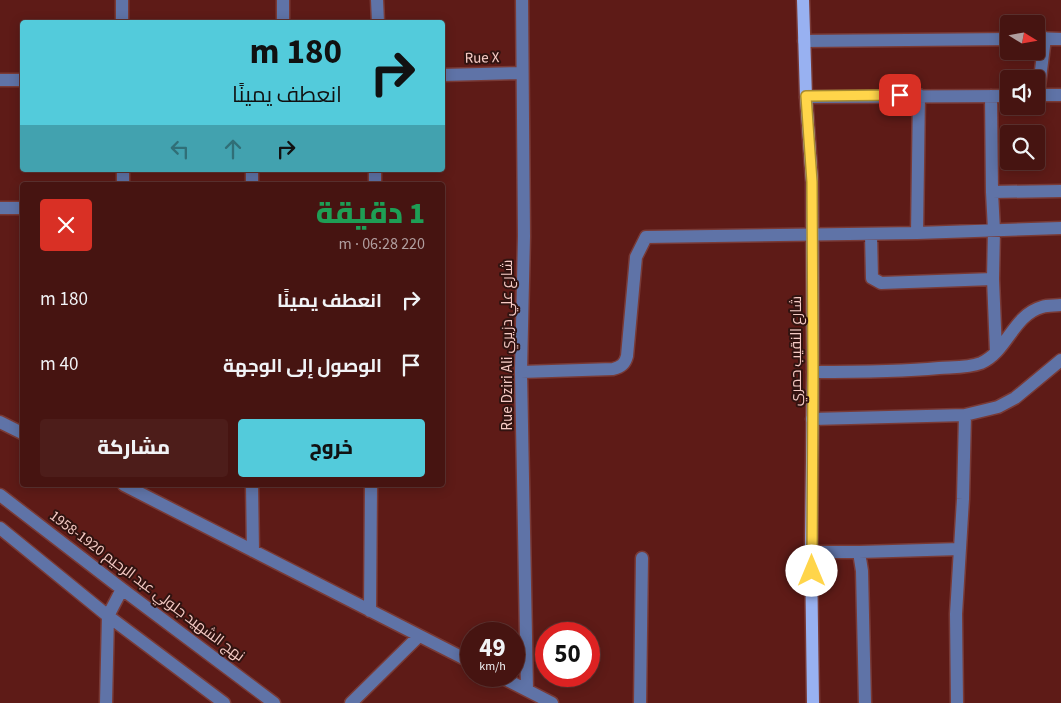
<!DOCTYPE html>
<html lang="ar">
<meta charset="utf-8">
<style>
body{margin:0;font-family:"Source Sans 3",Cairo,sans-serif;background:#4d1d1a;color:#f1f3f6;direction:rtl;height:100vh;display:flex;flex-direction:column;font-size:19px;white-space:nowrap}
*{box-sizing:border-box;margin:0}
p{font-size:16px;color:#b09e9f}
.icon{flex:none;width:28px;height:28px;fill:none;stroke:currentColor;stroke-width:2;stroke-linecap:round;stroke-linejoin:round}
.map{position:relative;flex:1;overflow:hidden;direction:ltr}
.side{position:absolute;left:20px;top:182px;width:425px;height:305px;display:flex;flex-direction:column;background:#461411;border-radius:5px;box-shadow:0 2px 12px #0003,0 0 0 1px #5e3331;direction:rtl}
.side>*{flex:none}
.top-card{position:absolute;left:20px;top:20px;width:425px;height:152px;border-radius:5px;box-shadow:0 2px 12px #0003,0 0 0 1px #5e3331;direction:rtl;background:#53cbdb;color:#111;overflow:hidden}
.needle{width:32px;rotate:101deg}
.fabs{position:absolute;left:1000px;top:15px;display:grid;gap:10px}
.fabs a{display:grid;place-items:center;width:45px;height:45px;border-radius:5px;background:#461411;box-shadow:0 2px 12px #0003,0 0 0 1px #5e3331;font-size:25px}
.speed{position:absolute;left:460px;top:622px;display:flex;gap:10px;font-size:25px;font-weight:700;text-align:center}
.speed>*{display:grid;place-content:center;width:65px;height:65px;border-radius:50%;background:#461411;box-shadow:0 2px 12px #0003,0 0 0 1px #5e3331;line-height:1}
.speed small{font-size:12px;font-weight:400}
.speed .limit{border:8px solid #d22;background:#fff;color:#111}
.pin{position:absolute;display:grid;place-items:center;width:42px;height:42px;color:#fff;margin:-21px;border-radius:10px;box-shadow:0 2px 8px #0006}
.me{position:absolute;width:55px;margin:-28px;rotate:0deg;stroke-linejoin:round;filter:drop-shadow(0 0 4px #0008)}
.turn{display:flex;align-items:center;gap:18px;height:105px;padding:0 20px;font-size:22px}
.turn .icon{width:65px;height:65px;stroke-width:2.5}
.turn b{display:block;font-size:35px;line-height:42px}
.lanes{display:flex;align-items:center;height:48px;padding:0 20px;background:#0003;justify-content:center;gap:25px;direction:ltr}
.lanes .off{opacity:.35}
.round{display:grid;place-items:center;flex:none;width:52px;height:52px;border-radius:5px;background:#4d1d1a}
.overview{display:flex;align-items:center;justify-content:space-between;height:85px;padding:0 20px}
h1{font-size:30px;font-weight:800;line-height:38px;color:#1e9e55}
.button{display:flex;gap:10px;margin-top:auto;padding:10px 20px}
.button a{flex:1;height:58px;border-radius:5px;background:#53cbdb;color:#111;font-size:20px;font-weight:800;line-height:58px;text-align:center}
.button a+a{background:#4d1d1a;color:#f1f3f6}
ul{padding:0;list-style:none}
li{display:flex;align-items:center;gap:15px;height:65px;padding:0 20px}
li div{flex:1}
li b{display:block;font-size:19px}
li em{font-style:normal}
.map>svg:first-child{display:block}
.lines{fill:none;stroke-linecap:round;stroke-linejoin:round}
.minor-casing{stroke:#793a36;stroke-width:15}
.major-casing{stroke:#793a36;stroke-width:15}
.minor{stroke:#5f73a7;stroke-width:12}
.major{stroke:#98b1f1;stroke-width:12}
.route-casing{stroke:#a68a30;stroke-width:12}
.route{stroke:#ffd54a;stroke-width:9}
.labels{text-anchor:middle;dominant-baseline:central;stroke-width:4;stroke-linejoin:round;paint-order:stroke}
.street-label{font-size:15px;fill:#f5cac4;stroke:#311310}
</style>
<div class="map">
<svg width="1061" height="703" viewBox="0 0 1061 703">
<rect width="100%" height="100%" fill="#5e1b17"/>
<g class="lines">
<defs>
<path id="minor" d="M122,0V22
M283,0V22
M377,0L378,22
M522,0L524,236L521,372L527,690
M1036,38L1061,39
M804,41L1009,39
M442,75L522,73
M0,80H22
M1036,95H1061
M1038,95L1045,38
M991,96L992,192L994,230L993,279L996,352
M806,97L1009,96
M123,170V185
M252,170V185
M375,185V170
M992,192L1061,191
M0,208H22
M917,233L919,95
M871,234L872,278L881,283L993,279
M521,372L613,369C621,367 625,364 627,356L636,257L646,237L917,233L1061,228
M813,372C855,372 897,372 939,368C953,367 968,368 981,363C1007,352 1013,315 1042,307C1048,305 1055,306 1061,305
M812,419L965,415L998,407L1015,398L1061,360
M0,422L22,433
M124,485L471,662
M252,485L253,551
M0,495L122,589L274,703
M0,528L108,616L224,703
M811,552H859L862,571L865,703
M859,552L960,549
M370,611L371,485
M499,676L552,703
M106,703L108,616L122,589
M351,703L419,636
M640,703L642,558
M957,703L956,614L963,499L965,415"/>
<path id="major" d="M803,0L806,97L812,182L813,372L811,552L813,703"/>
</defs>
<use href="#minor" class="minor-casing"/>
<use href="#major" class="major-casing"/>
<use href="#minor" class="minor"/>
<use href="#major" class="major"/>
</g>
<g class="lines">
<defs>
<path id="route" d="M812,571L813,372L812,182L806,96L900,95"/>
</defs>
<use href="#route" class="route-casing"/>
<use href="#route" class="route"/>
</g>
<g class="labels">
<g class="street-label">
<text transform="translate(482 58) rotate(-1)">Rue X</text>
<text transform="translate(507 345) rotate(-90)">Rue Dziri Ali شارع علي دزيري</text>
<text transform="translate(796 351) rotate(-90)">شارع النقيب حمري</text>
<text transform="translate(147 586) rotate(37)">نهج الشهيد جلولي عبد الرحيم 1920-1958</text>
</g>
</g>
</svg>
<div class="fabs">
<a><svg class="needle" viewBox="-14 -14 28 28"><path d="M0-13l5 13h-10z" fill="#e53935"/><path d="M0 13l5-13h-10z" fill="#b09e9f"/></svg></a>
<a><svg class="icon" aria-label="sound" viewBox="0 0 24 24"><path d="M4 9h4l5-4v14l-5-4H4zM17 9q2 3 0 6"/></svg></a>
<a><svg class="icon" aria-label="search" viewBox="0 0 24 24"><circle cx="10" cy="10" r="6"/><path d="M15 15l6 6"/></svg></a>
</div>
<div class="speed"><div>49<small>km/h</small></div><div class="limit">50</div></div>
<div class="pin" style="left:900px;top:95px;background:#d93025"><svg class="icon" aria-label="arrive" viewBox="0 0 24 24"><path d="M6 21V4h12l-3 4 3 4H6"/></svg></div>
<svg class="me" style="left:812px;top:571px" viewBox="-20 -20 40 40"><circle r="19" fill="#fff"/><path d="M0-13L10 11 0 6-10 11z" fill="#ffd54a"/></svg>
<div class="top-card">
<div class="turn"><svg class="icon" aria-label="right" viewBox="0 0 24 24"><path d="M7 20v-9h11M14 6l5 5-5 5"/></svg><div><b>180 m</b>انعطف يمينًا</div></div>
<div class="lanes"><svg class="icon off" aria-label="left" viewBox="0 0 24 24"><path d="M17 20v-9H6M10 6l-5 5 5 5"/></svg><svg class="icon off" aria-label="ahead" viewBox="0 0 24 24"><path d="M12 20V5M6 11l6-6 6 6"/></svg><svg class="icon" aria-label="right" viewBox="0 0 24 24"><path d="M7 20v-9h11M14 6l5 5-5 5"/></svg></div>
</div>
<section class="side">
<div class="overview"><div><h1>1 دقيقة</h1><p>220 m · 06:28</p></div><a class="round" style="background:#d93025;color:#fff"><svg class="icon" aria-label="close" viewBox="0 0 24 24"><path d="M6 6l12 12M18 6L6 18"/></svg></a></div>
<ul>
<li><svg class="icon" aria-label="right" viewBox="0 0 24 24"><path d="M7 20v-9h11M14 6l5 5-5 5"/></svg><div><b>انعطف يمينًا</b></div><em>180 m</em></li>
<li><svg class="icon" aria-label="arrive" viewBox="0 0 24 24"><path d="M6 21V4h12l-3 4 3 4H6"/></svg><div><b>الوصول إلى الوجهة</b></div><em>40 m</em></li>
</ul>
<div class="button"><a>خروج</a><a>مشاركة</a></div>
</section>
</div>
